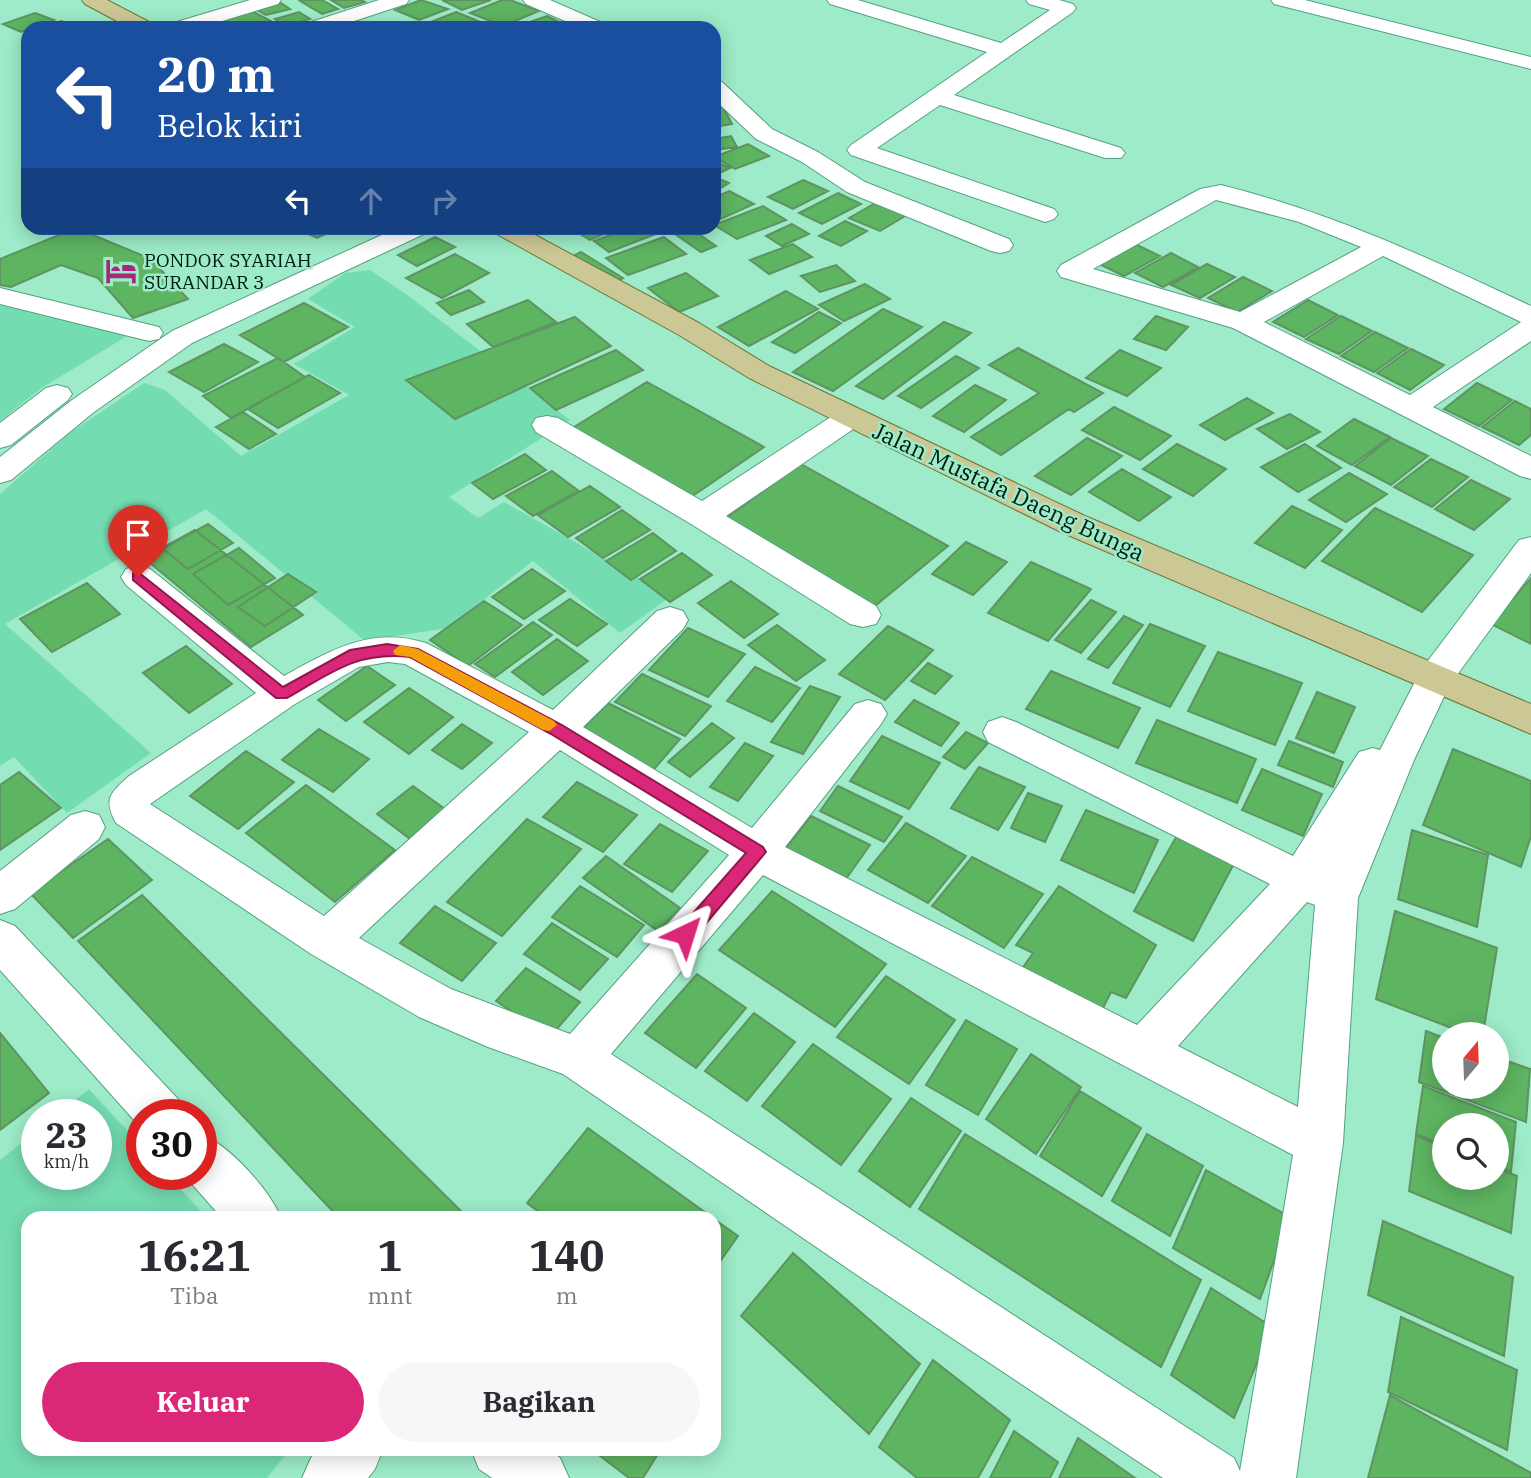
<!DOCTYPE html>
<html lang="id">
<style>
body{margin:0;font-family:"IBM Plex Serif",serif;background:#f7f7f7;color:#2b2b33;height:100vh;display:flex;flex-direction:column;font-size:26px;white-space:nowrap}
*{box-sizing:border-box;margin:0}
p{font-size:23px;color:#7c7c81}
.icon{flex:none;width:38px;height:38px;fill:none;stroke:currentColor;stroke-width:2;stroke-linecap:round;stroke-linejoin:round}
.map{position:relative;flex:1;overflow:hidden}
.drawer{position:absolute;left:21px;top:1211px;width:700px;height:245px;display:flex;flex-direction:column;background:#fff;border-radius:21px;box-shadow:0 4px 18px #0003}
.drawer>*{flex:none}
.banner{position:absolute;left:21px;top:21px;width:700px;height:214px;border-radius:21px;box-shadow:0 4px 18px #0003;background:#1a4fa0;color:#fff;overflow:hidden}
.needle{width:46px;rotate:19deg}
.controls{position:absolute;left:1432px;top:1022px;display:grid;gap:14px}
.controls a{display:grid;place-items:center;width:77px;height:77px;border-radius:50%;background:#fff;box-shadow:0 4px 18px #0003;font-size:35px}
.speed{position:absolute;left:21px;top:1099px;display:flex;gap:14px;font-size:35px;font-weight:700;text-align:center}
.speed>*{display:grid;place-content:center;width:91px;height:91px;border-radius:50%;background:#fff;box-shadow:0 4px 18px #0003;line-height:1}
.speed small{font-size:18px;font-weight:400}
.speed .limit{border:10px solid #d22;background:#fff;color:#111}
.pin{position:absolute;display:grid;place-items:center;width:60px;height:60px;color:#fff;margin:-72px -30px;border-radius:50% 50% 50% 0;rotate:-45deg;box-shadow:0 0 7px #0007}
.pin .icon{rotate:45deg}
.me{position:absolute;width:77px;margin:-38px;rotate:41deg;stroke-linejoin:round;filter:drop-shadow(0 0 5px #0008)}
.turn{display:flex;align-items:center;gap:24px;height:147px;padding:0 21px;font-size:32px}
.turn .icon{width:91px;height:91px;stroke-width:2.5}
.turn b{display:block;font-size:49px;line-height:60px}
.lanes{display:flex;align-items:center;height:66px;padding:0 21px;background:#0003;justify-content:center;gap:35px;direction:ltr}
.lanes .off{opacity:.35}
.eta{display:flex;justify-content:space-evenly;align-items:center;height:119px;text-align:center}
.eta b{font-size:42px;font-weight:700;line-height:49px}
.button{display:flex;gap:14px;margin-top:auto;padding:14px 21px}
.button a{flex:1;height:80px;border-radius:42px;background:#db2777;color:#fff;font-size:28px;font-weight:700;line-height:80px;text-align:center}
.button a+a{background:#f7f7f7;color:#2b2b33}
.map>svg:first-child{display:block}
.green{fill:#74dcb1}
.building{fill:#5db461;stroke:#609361;stroke-width:2}
.lines{fill:none;stroke-linecap:round;stroke-linejoin:round}
.street-casing{stroke:#54a181;stroke-width:2}
.primary-casing{stroke:#6e7439;stroke-width:2}
.street{fill:#fff;fill-rule:evenodd}
.primary{fill:#ccc895;fill-rule:evenodd}
.route{fill:#db2777;stroke:#8e194d;stroke-width:2}
.slow{fill:#f59e0b}
.labels{text-anchor:middle;dominant-baseline:central;stroke-width:5;stroke-linejoin:round;paint-order:stroke}
.far-poi-label{font-size:19px;fill:#001d11;stroke:#9debc8;text-anchor:start}
.street-label{font-size:23px;fill:#001d11;stroke:#9debc8}
</style>
<div class="map">
<svg width="1531" height="1478" viewBox="0 0 1531 1478">
<rect width="100%" height="100%" fill="#9debc8"/>
<path class="green" d="M370,270L406,294L570,420L449,497L478,518L504,502L671,596L620,633L533,561L447,628L365,641L206,509L5,624L151,753L67,813L14,757L0,766V494L71,432L144,383L165,390L241,456L349,395L294,364L355,327L308,299L345,273Z
M0,302L132,333L40,389L0,421Z
M89,1089L142,1147V1174H167L207,1218H28V1449H290L267,1478H0V1160L37,1131V1174H96V1115H57Z"/>
<path class="building" d="M305,0H322L338,9L322,14L300,1Z
M331,0H361L365,2L344,8Z
M421,0L448,9L419,20L395,10Z
M442,0H491L462,10Z
M502,0H510L539,11L503,26L470,13Z
M281,3L290,9L266,15L257,10Z
M252,11L284,28H219L212,24Z
M299,12L310,19L286,26L275,19Z
M456,12L495,28H440L428,23Z
M35,13L54,20L21,32L3,24Z
M547,16L571,28H512Z
M61,21L80,28H43Z
M723,107L732,124L714,127V108Z
M731,136L737,147L714,150V139Z
M748,144L769,156L735,169L714,157Z
M714,161L730,168L718,174L714,173Z
M714,177L729,183L714,192Z
M803,180L828,191L793,209L768,197Z
M729,191L754,204L714,222V198Z
M838,193L861,204L822,224L799,213Z
M877,202L907,215L880,231L849,218Z
M763,206L786,220L737,239L714,225Z
M845,221L867,231L841,246L819,236Z
M792,224L809,234L782,246L766,236Z
M76,228L151,259L188,299L133,318L98,278L61,265L11,287L0,285V259Z
M296,228H339L317,238Z
M583,228H618L590,240L575,231Z
M629,228H671L609,252L594,241Z
M690,228L716,246L701,252L675,234Z
M435,237L455,247L417,266L398,255Z
M664,237L686,254L628,275L606,258Z
M1133,243L1160,256L1124,276L1097,263Z
M793,244L812,257L769,274L750,260Z
M581,252L623,278L610,284L569,258Z
M1171,253L1198,267L1163,287L1135,273Z
M455,254L489,273L442,298L406,278Z
M1207,264L1235,277L1200,298L1171,285Z
M836,265L855,281L820,292L801,276Z
M686,273L718,296L679,312L648,288Z
M1243,277L1272,291L1237,312L1208,298Z
M865,284L890,299L844,321L819,305Z
M469,290L484,302L451,315L437,303Z
M786,291L818,309L749,346L718,327Z
M528,300L556,322L493,347L467,324Z
M1308,300L1338,315L1304,337L1273,322Z
M304,303L348,327L284,362L240,335Z
M883,309L922,327L833,391L793,372Z
M819,312L841,323L795,353L772,342Z
M1156,316L1188,327L1166,350L1134,339Z
M1341,316L1372,331L1339,354L1306,339Z
M575,317L611,346L455,419L406,380Z
M944,322L971,333L883,399L856,386Z
M1375,332L1408,348L1374,372L1341,356Z
M224,344L258,362L204,392L169,372Z
M1018,348L1103,393L1074,412L1069,409L1001,455L971,437L1039,393L989,365Z
M1411,349L1444,365L1410,390L1377,373Z
M616,350L643,370L556,410L530,388Z
M1120,350L1161,368L1127,396L1086,378Z
M956,356L979,368L921,408L898,396Z
M278,358L305,377L231,418L203,396Z
M309,375L340,393L278,428L248,409Z
M647,382L764,447L688,499L571,429Z
M1477,383L1512,400L1479,426L1444,409Z
M975,385L1006,400L964,432L933,416Z
M1247,398L1273,413L1225,440L1200,425Z
M1515,401L1531,409V435L1519,445L1482,427Z
M1114,407L1171,436L1140,460L1082,430Z
M243,412L276,434L249,449L216,427Z
M1290,414L1320,432L1287,449L1257,429Z
M1354,419L1390,437L1352,465L1317,446Z
M1087,438L1122,456L1071,495L1035,476Z
M1391,438L1428,456L1391,485L1355,466Z
M1177,444L1226,469L1193,496L1143,469Z
M1305,444L1341,468L1298,492L1261,467Z
M525,454L546,470L493,499L472,483Z
M1431,459L1468,477L1432,507L1394,487Z
M801,464L948,546L875,606L726,518Z
M1122,469L1171,497L1139,521L1089,492Z
M552,471L579,491L533,516L506,496Z
M1349,473L1387,494L1346,522L1309,500Z
M1471,480L1510,499L1474,530L1435,509Z
M590,486L620,507L568,537L538,515Z
M1292,506L1342,530L1305,568L1255,543Z
M1375,508L1473,555L1422,612L1322,561Z
M622,510L650,530L603,558L576,538Z
M208,524L233,543L188,569L163,549Z
M195,530L303,615L251,647L144,558Z
M653,533L676,551L631,580L606,561Z
M966,542L1007,562L973,595L932,574Z
M239,548L275,578L228,605L193,574Z
M682,553L712,575L670,602L640,579Z
M1031,562L1091,589L1048,641L988,613Z
M532,569L565,591L524,619L492,597Z
M288,574L316,592L265,626L238,607Z
M1531,578V644L1491,624Z
M731,581L778,614L744,638L698,603Z
M87,583L120,614L52,652L20,619Z
M570,599L607,624L577,646L539,620Z
M1091,600L1116,612L1081,653L1055,640Z
M484,601L522,625L468,666L430,640Z
M1124,616L1143,625L1108,668L1088,659Z
M533,622L552,635L495,677L475,664Z
M1150,624L1205,646L1170,707L1113,683Z
M777,625L825,660L796,681L748,645Z
M888,626L933,650L885,700L839,674Z
M688,628L745,654L708,697L649,670Z
M557,639L588,661L543,695L512,672Z
M186,646L232,684L189,713L143,673Z
M1218,652L1302,683L1275,745L1188,711Z
M928,663L952,676L935,694L911,681Z
M367,666L395,685L346,721L318,700Z
M755,667L800,688L772,722L727,701Z
M1051,671L1140,708L1118,748L1026,709Z
M642,674L711,706L685,736L615,702Z
M810,686L840,697L803,754L771,742Z
M409,688L453,717L409,754L364,722Z
M1317,692L1355,707L1334,753L1296,738Z
M914,700L959,723L941,746L895,722Z
M608,703L680,739L649,775L575,737Z
M1157,720L1256,759L1237,803L1136,763Z
M712,723L734,738L690,777L668,762Z
M462,724L492,743L462,769L432,750Z
M319,729L369,759L333,792L282,760Z
M966,732L988,743L965,769L943,757Z
M882,736L940,763L909,809L850,781Z
M1289,741L1343,762L1333,787L1278,765Z
M745,743L773,756L738,801L710,787Z
M1453,749L1531,781V836L1521,867L1423,825Z
M246,751L294,782L238,829L190,796Z
M979,767L1025,787L998,830L951,808Z
M1262,769L1322,794L1303,836L1242,810Z
M19,772L61,808L0,850V785Z
M577,782L637,815L603,852L543,817Z
M306,785L395,850L335,902L246,833Z
M413,786L445,809L410,839L377,814Z
M838,786L902,817L884,842L820,811Z
M1028,793L1062,806L1045,842L1011,828Z
M1086,810L1158,840L1134,893L1061,860Z
M811,816L870,845L841,886L780,856Z
M527,819L581,849L502,936L447,902Z
M906,823L966,856L928,903L868,870Z
M660,824L708,851L672,892L624,864Z
M1412,830L1488,855L1477,927L1398,899Z
M1179,832L1236,860L1193,941L1134,911Z
M108,839L152,880L73,938L30,893Z
M606,856L680,908L658,931L583,878Z
M972,857L1043,894L1004,948L932,906Z
M580,886L644,925L617,957L552,917Z
M1059,886L1156,945L1126,998L1111,992L1098,1018L1019,973L1033,953L1016,945Z
M772,891L886,964L835,1027L719,950Z
M142,895L468,1218H339L78,941Z
M435,906L496,943L462,981L400,943Z
M1395,911L1497,948L1483,1034H1467L1376,999Z
M552,923L608,959L580,990L524,954Z
M526,968L580,1002L550,1037L496,1001Z
M697,974L746,1008L696,1068L645,1033Z
M886,976L955,1020L909,1084L837,1037Z
M754,1013L795,1042L747,1101L705,1071Z
M966,1020L1017,1049L978,1115L926,1085Z
M1426,1031L1444,1038V1087H1496V1057L1530,1069L1526,1122L1419,1082Z
M0,1033L49,1093L0,1130Z
M813,1044L891,1099L841,1165L762,1106Z
M1031,1054L1081,1087L1036,1154L986,1119Z
M1423,1086L1516,1122L1511,1172L1496,1166V1125H1444V1145L1416,1134Z
M1080,1091L1141,1128L1102,1196L1040,1156Z
M911,1098L961,1131L910,1207L859,1171Z
M588,1128L713,1218H547L527,1203Z
M965,1134L1201,1280L1161,1367L919,1209Z
M1147,1134L1203,1166L1170,1236L1112,1201Z
M1416,1136L1444,1147V1178H1496V1168L1517,1176L1511,1233L1409,1191Z
M1206,1170L1290,1217L1260,1299L1173,1248Z
M714,1219L738,1236L714,1270Z
M1383,1221L1513,1277L1504,1356L1368,1295Z
M793,1253L920,1364L869,1434L741,1316Z
M1211,1288L1272,1327L1234,1418L1171,1375Z
M1401,1317L1517,1370L1507,1450L1388,1392Z
M933,1360L1010,1420L978,1478H917L879,1447Z
M1390,1395L1531,1473V1478H1368Z
M1014,1431L1058,1462L1050,1478H990Z
M1078,1438L1135,1478H1059Z
M591,1449H661L643,1478H629Z"/>
<g class="lines">
<defs>
<path id="street" d="M250,0H281L278,4L199,28H167L170,24Z
M379,0H409L406,4L333,28H302L305,24Z
M523,0H550L605,24L608,28H581L526,4Z
M827,0H858L1001,43L1050,10L1029,4L1026,0H1059L1073,4L1076,8L1073,12L954,95L1121,148L1125,153L1121,158H1105L940,105L877,148L1054,209L1058,214L1054,219L1045,222L851,155L847,150L851,145L987,52L830,4Z
M1271,0H1305L1531,57V69L1274,4Z
M714,80L722,82L772,129L818,152L865,182L1009,239L1013,245L1009,251L1000,253L991,251L847,192L802,162L756,139L714,99Z
M1221,185C1330,212 1429,258 1531,306V341L1433,407L1531,456V479L1520,476L1233,328L1061,277L1057,271L1061,265L1200,189ZM1216,200L1299,222L1361,247L1240,312L1093,269ZM1383,256L1521,322L1410,395L1264,322Z
M397,228H430L426,233L192,343L94,412L11,480L0,483V457L72,400L172,331Z
M0,288L159,327L163,333L159,339L149,341L0,304Z
M57,385L68,388L72,394L68,400L11,445L0,448V423L46,388Z
M851,408L862,411L866,417L862,423L726,516L876,606L881,615L876,624L863,627L850,624L691,524L536,432L532,425L536,418L547,416L558,418L702,501L840,411Z
M1531,537V573L1449,686L1414,760L1358,898L1343,1143L1296,1478H1163L863,1279L563,1074L488,1047L419,1017L311,954L116,823C103,799 110,793 129,776L256,693L126,585L121,577L126,569L138,565L150,569L284,676C331,650 371,626 426,643L553,710L657,611L670,607L683,611L688,620L683,629L583,727L752,828L855,704L868,700L881,704L887,714L881,724L785,847L1137,1025L1270,884L988,742L983,732L988,722L1002,717L1016,722L1293,856L1359,752L1373,748L1380,750L1421,670L1519,540ZM388,662L405,664L529,732L324,916L150,804L295,704L359,667ZM560,750L729,855L570,1034L451,989L359,938ZM763,875L1293,1155L1240,1471L1234,1458L611,1054ZM1307,902L1315,905L1298,1107L1178,1046Z
M85,811L99,815L105,827L99,839L15,909L0,914V871L71,815Z
M0,920L15,926L178,1099L185,1115H142V1129L0,970Z
M201,1134C230,1146 269,1189 281,1218H222L183,1174H201Z
M318,1449H383L375,1469L368,1478H302L311,1458Z
M471,1449H548L560,1458L569,1478H492L479,1469Z"/>
<path id="primary" d="M82,0H107L153,24L156,28H130L85,4Z
M491,228H522L699,323L769,366L1085,516L1531,704V734L1061,532L749,378L679,335L495,233Z"/>
</defs>
<use href="#street" class="street-casing"/>
<use href="#primary" class="primary-casing"/>
<use href="#street" class="street"/>
<use href="#primary" class="primary"/>
</g>
<path class="route" d="M138,572L283,687L350,650L387,644L418,649L562,725L763,847L766,852L692,940L685,942L679,940L676,934L679,929L746,853L551,734L410,657C357,651 331,673 287,698H276L133,580V573Z"/>
<path class="slow" d="M400,645L418,649L554,721L557,725L549,731L543,730L410,657L395,655L393,651Z"/>
<defs>
<symbol id="hotel-bare" viewBox="-9 -9 18 18"><path d="M-6-4.5h1.5V1H6V5H4.5V3h-9V5H-6ZM-4 0a1.8 1.8 0 1 1 3.6 0ZM.5 0V-2.5h3Q6-2.5 6 0Z" fill="#a5287b" stroke="#9debc8" stroke-width="2.5" paint-order="stroke"/></symbol>
</defs>
<g fill-rule="evenodd">
<use href="#hotel-bare" x="99" y="249" width="44" height="44"/>
</g>
<g class="labels">
<g class="far-poi-label">
<text x="144" y="260">PONDOK SYARIAH<tspan x="144" dy="22">SURANDAR 3</tspan></text>
</g>
<g class="street-label">
<text transform="translate(1009 491) rotate(25)">Jalan Mustafa Daeng Bunga</text>
</g>
</g>
</svg>
<div class="controls">
<a><svg class="needle" viewBox="-14 -14 28 28"><path d="M0-13l5 13h-10z" fill="#e53935"/><path d="M0 13l5-13h-10z" fill="#7c7c81"/></svg></a>
<a><svg class="icon" aria-label="search" viewBox="0 0 24 24"><circle cx="10" cy="10" r="6"/><path d="M15 15l6 6"/></svg></a>
</div>
<div class="speed"><div>23<small>km/h</small></div><div class="limit">30</div></div>
<div class="pin" style="left:138px;top:577px;background:#d93025"><svg class="icon" aria-label="arrive" viewBox="0 0 24 24"><path d="M6 21V4h12l-3 4 3 4H6"/></svg></div>
<svg class="me" style="left:685px;top:934px" viewBox="-20 -20 40 40"><path d="M0-17L14 15 0 8-14 15z" fill="#db2777" stroke="#fff" stroke-width="4"/></svg>
<div class="banner">
<div class="turn"><svg class="icon" aria-label="left" viewBox="0 0 24 24"><path d="M17 20v-9H6M10 6l-5 5 5 5"/></svg><div><b>20 m</b>Belok kiri</div></div>
<div class="lanes"><svg class="icon" aria-label="left" viewBox="0 0 24 24"><path d="M17 20v-9H6M10 6l-5 5 5 5"/></svg><svg class="icon off" aria-label="ahead" viewBox="0 0 24 24"><path d="M12 20V5M6 11l6-6 6 6"/></svg><svg class="icon off" aria-label="right" viewBox="0 0 24 24"><path d="M7 20v-9h11M14 6l5 5-5 5"/></svg></div>
</div>
<section class="drawer">
<div class="eta">
<div><b>16:21</b><p>Tiba</p></div>
<div><b>1</b><p>mnt</p></div>
<div><b>140</b><p>m</p></div>
</div>
<div class="button"><a>Keluar</a><a>Bagikan</a></div>
</section>
</div>
